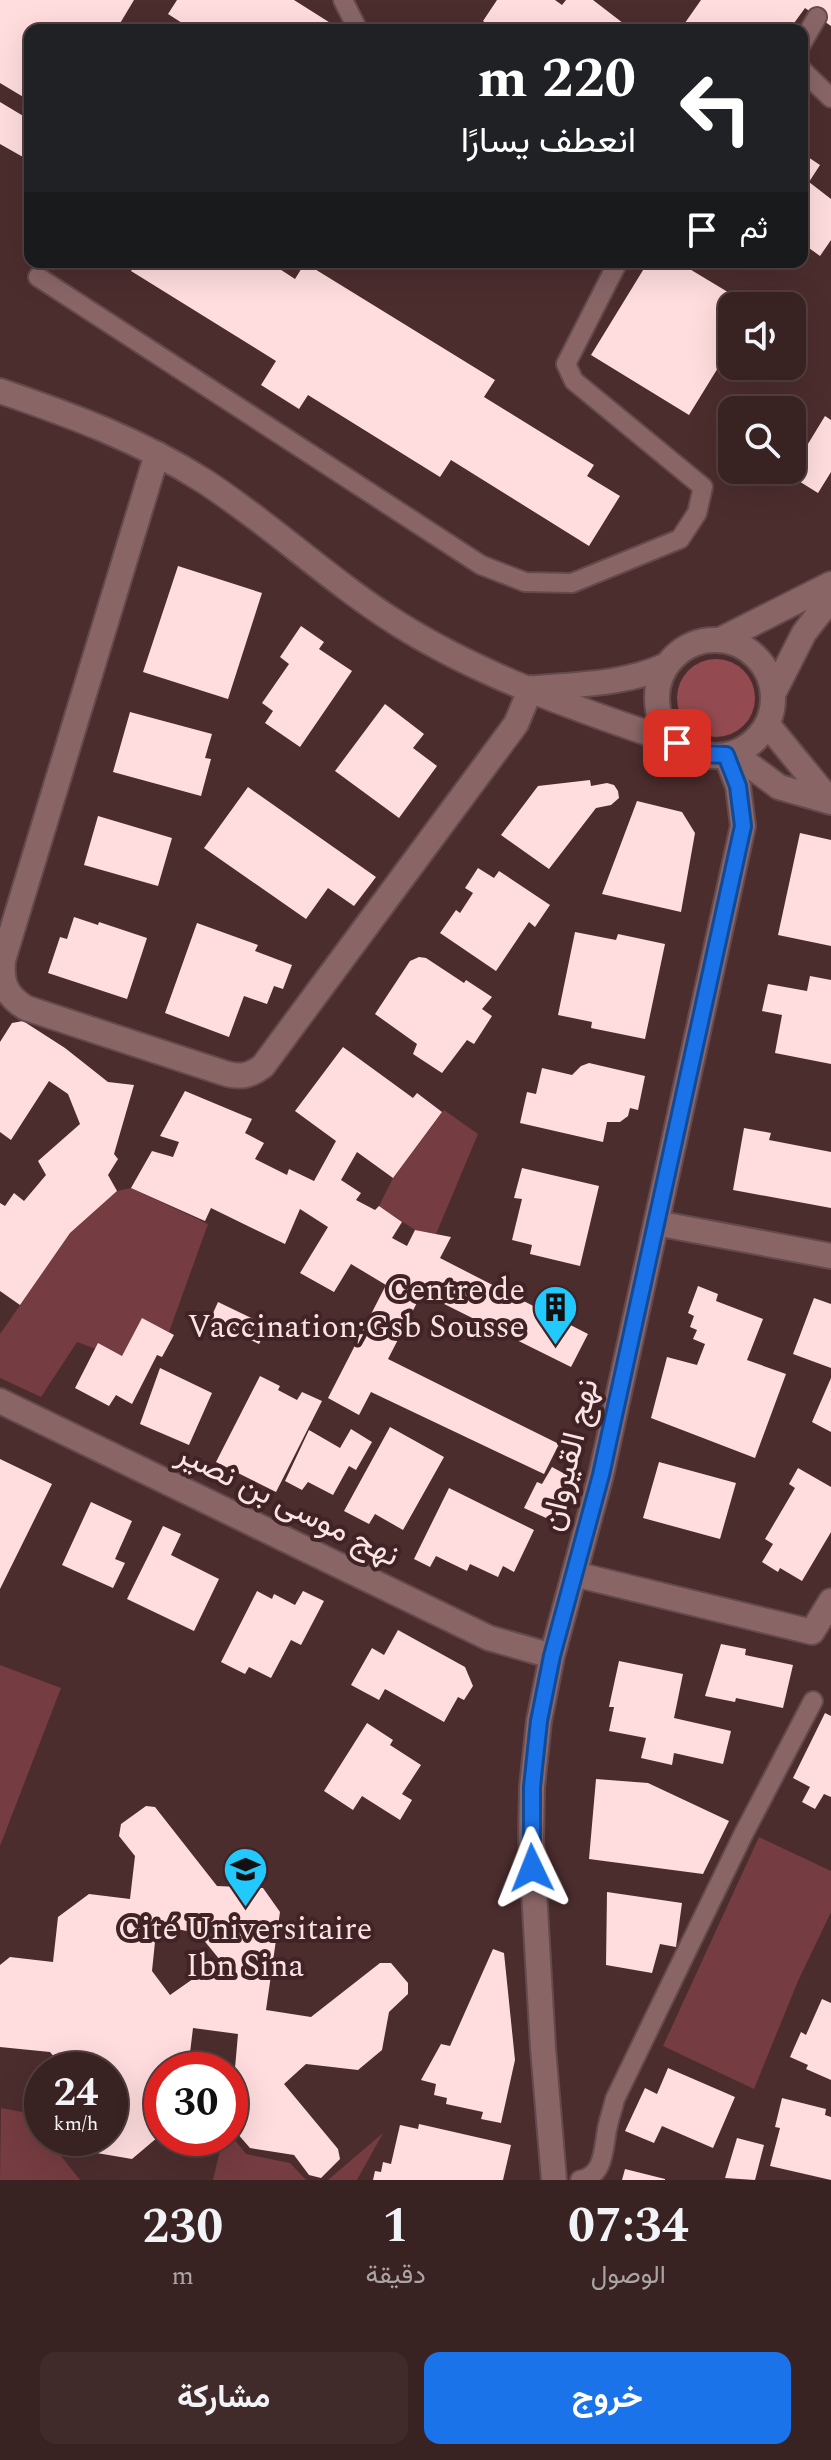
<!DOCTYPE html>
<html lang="ar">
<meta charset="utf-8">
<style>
body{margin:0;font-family:Spectral,Vazirmatn,serif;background:#402a2a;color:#f1f3f6;direction:rtl;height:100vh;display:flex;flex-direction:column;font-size:30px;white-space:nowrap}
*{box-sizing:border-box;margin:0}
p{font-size:26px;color:#aba4a5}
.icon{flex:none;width:44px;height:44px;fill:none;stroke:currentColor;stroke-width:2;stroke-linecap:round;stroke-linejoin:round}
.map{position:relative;height:2180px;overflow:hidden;direction:ltr}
.sheet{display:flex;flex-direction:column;background:#392222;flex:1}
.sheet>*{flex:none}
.top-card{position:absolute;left:24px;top:24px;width:784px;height:244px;border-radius:16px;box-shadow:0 8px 32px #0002,0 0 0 2px #533f40;direction:rtl;background:#202124;color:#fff;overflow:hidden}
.fabs{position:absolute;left:718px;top:292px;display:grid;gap:16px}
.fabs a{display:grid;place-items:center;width:88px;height:88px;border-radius:16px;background:#392222;box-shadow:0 8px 32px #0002,0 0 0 2px #533f40;font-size:40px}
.speed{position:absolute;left:24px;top:2052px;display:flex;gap:16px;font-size:40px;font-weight:700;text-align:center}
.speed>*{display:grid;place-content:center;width:104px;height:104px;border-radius:50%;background:#392222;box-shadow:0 8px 32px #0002,0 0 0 2px #533f40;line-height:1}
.speed small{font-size:20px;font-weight:400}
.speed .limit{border:12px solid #d22;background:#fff;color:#111}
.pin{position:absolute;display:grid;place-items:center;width:68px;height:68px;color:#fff;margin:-34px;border-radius:16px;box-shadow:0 4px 12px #0006}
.me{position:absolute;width:88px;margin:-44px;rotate:358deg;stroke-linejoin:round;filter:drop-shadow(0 0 6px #0008)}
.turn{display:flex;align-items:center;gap:28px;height:168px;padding:0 40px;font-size:36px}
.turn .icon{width:104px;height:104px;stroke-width:2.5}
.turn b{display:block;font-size:56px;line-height:68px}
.then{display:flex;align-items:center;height:76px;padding:0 40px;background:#0003;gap:16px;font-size:30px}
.eta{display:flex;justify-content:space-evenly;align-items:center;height:136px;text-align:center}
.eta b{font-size:48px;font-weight:700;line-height:56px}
.action{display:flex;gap:16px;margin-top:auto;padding:16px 40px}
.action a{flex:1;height:92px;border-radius:16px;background:#1a73e8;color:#fff;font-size:32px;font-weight:700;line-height:92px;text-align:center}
.action a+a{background:#402a2a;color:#f1f3f6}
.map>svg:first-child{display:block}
.green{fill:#753c41}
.forest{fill:#934b51}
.building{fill:#ffddde;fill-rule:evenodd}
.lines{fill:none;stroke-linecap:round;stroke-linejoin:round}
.service-casing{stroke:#654a4d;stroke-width:22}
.minor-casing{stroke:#654a4d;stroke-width:28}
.service{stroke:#896566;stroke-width:18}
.minor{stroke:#896566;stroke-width:24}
.route-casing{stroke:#114b97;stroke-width:20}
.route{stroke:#1a73e8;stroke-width:14}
.labels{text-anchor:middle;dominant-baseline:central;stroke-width:8;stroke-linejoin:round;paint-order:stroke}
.poi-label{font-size:32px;fill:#f9e4e5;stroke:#412325;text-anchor:end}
.street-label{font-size:32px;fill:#f9e4e5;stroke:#412325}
</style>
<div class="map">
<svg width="831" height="2180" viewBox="0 0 831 2180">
<rect width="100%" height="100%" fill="#4c2d2e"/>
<path class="green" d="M444,1110L478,1134L436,1234L415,1230L379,1206L393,1178Z
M131,1188L208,1224L169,1332L142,1319L122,1356L99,1344L96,1349L77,1342L41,1397L0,1378V1334L70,1233L117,1191Z
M0,1665L61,1688L0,1846Z
M759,1837L831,1871V1912L798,1981L754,2089L663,2046Z
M1,2108L28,2113L42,2131V2138H47L80,2180H0Z
M383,2133L357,2180H328Z
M230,2134L246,2154L290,2163L306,2180H213L223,2138H230Z"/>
<path class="forest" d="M677 698a39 39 0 1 1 78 0a39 39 0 1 1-78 0Z"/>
<path class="building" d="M0,0H134L116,30H30V101L0,83Z
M177,0H294L332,24L328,30H193L168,14Z
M497,0H555L562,5L566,0H593L632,30H496L483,21Z
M701,0H831V26L805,8L789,30H680Z
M0,102L30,120V161L0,144Z
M802,153L820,165L809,182L831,199V240L820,256L802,243Z
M137,262H269L295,279L305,263L495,380L484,397L594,465L587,476L620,496L589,546L451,460L440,477L308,395L299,409L261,385L276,361L131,271Z
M648,262H678L751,306H732V345L689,415L591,355Z
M825,416L831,420V472L818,493L789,475Z
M178,566L262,593L228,699L143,672Z
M301,626L324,642L319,649L352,671L300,747L265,723L273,711L262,703L289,664L280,657Z
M385,704L424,734L413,748L437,766L399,818L335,771Z
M130,712L212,734L205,758L211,759L201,796L113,772Z
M590,780L591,786L607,783L614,785L618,791L619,798L611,805L596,808L549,869L501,835L538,786Z
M248,787L376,877L354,906L328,888L306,919L204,848Z
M637,801L682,812L695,833L681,912L602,894Z
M98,816L172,838L158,886L84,865Z
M800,833L831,840V946L778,935Z
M478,868L494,878L499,871L550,905L535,927L529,922L496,971L440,933L456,910L460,913L473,893L465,888Z
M74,917L98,925L99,922L147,938L127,999L48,973L60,937L67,939Z
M197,923L258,945L255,951L292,965L283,989L274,986L267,1004L244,996L229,1037L165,1013Z
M575,932L616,940L618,934L665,944L645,1039L591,1028L592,1022L558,1015Z
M419,957L426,958L464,983L466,980L492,997L482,1009L492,1016L474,1044L467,1040L442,1073L413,1054L417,1044L375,1014L410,961Z
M810,976L831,980V1064L775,1053L782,1015L762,1011L768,984L807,991Z
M23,1021L65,1048L108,1082L134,1085L114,1154L118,1159L108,1175L117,1191L70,1233L20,1305L0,1291V1203L5,1206L14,1193L24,1201L46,1175L38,1161L80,1124L68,1094L49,1081L11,1140L0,1132V1042L12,1023Z
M343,1047L413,1098L417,1093L442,1112L393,1178L357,1152L341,1180L361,1193L356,1200L375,1210L379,1206L402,1222L392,1238L407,1246L415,1230L451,1237L440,1258L588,1334L571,1367L422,1293L388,1359L559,1444L544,1474L371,1392L359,1415L328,1398L386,1285L351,1264L334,1292L300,1273L328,1227L300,1209L285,1244L211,1208L205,1221L131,1188L152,1151L173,1157L179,1142L160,1136L185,1091L252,1119L245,1133L264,1143L255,1159L287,1175L289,1169L314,1181L336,1141L295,1111Z
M589,1063L645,1076L638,1110L630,1108L628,1116L620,1122H607L603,1142L520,1123L527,1092L536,1094L542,1068L572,1075L581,1066Z
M744,1128L771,1133L769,1140L831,1152V1208L733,1190Z
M522,1168L599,1186L580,1266L530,1254L532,1245L512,1240L522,1199L514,1198Z
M698,1286L718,1294L716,1301L763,1319L747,1360L786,1374L755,1458L651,1418L667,1357L697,1365L705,1344L693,1339L697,1330L690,1327L694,1316L688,1313Z
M814,1298L831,1304V1368L793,1354Z
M218,1302L268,1326L259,1344L210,1320Z
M142,1318L174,1335L162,1357L157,1355L132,1404L116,1395L109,1406L75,1388L98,1343L122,1356Z
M160,1368L212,1393L189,1445L140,1424Z
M260,1376L280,1386L278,1390L297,1400L302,1392L322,1401L276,1492L216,1462Z
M831,1378V1432L812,1422Z
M390,1427L444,1457L403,1530L375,1514L369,1524L344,1511Z
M351,1429L372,1442L356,1470L349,1466L333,1495L308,1482L302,1490L285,1481L309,1430L340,1448Z
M0,1459L52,1484L0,1589Z
M659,1462L736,1483L720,1539L643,1518Z
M552,1467L574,1479L555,1522L524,1508L537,1482L542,1484Z
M798,1468L831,1487V1532L802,1581L780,1568L778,1572L762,1562L773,1544L765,1539L795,1488L789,1484Z
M449,1488L534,1530L514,1572L503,1566L498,1577L470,1564L467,1571L436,1556L430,1567L414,1559Z
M91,1502L132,1521L115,1559L125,1563L113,1588L62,1565Z
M163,1526L181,1534L171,1555L219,1579L194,1631L127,1599Z
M257,1591L272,1599L274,1594L295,1605L303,1591L324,1601L301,1645L291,1640L271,1678L249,1667L245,1674L221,1662Z
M398,1630L465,1667L473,1686L464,1700L458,1697L444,1722L385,1689L379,1700L351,1685L372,1648L384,1655Z
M721,1644L746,1649L745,1655L793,1665L783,1708L736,1698L735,1702L705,1696Z
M619,1661L683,1674L674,1718L731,1731L723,1764L674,1753L672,1765L641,1758L646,1738L609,1731L614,1707H609Z
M825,1713L831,1716V1797L824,1794L815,1809L802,1802L810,1787L793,1778Z
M367,1723L393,1740L390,1745L421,1765L402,1794L412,1800L400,1820L362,1796L353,1810L324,1791Z
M596,1779L648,1783L729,1821L703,1874L589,1859Z
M146,1806L155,1807L217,1886L263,1888L280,1912L266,2010L311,2017L380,1963H391L408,1983V1994L389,2012L382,2050L358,2070L306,2064L284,2084L338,2149L340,2159L321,2178L309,2175L294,2155L250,2148L230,2125L238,2034L193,2028L188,2069L162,2070L158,2137L132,2159L85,2151L73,2138H110V2070H65L50,2052L0,2047V1965L10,1957L53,1962L58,1917L89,1894L130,1899L135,1856L119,1836L121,1824ZM149,1924L198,1933L220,1960L170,1995L152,1971L156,1932Z
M607,1892L682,1903L676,1947L660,1944L652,1973L606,1965Z
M493,1949L504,1953L515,2060L501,2123L481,2119L483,2112L446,2104L447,2098L434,2095L436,2084L421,2080L441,2044L450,2046Z
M822,1999L831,2003V2080L806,2069L808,2065L790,2057L801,2032L806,2035Z
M668,2068L735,2097L713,2148L662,2126L654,2143L625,2131L645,2088L657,2094Z
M782,2098L826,2109L825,2115L831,2117V2180L770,2166L780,2128L775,2127Z
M419,2124L511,2145L503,2180H373L375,2171L381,2172L383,2162L391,2164L400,2125L418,2129Z
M737,2138L764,2145L755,2180L725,2178Z
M625,2169L665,2179V2180H622Z"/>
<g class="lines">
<defs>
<path id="service" d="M343,0L358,30
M802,43L817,17
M802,70L831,98
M38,277L481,565L525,582L572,583L680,539L697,513L703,487L574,381L566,364L618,262
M580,2180C606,2176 603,2145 608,2125C610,2116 613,2108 615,2099L743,1835L813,1701"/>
<path id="minor" d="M0,391C71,415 141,441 204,481C272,525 331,582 400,625C483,677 584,712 677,743
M157,454L3,960C1,983 6,996 26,1008L224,1073C240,1078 250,1076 263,1066L516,724L531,688
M720,640L831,584
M657 698a58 58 0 1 1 116 0a58 58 0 1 1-116 0Z
M537,688C582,684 626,684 667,665
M773,694L804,633L831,598
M767,724L831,802
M733,753L779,787L831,802
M656,1223L831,1256
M0,1401L489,1638L552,1656
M574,1574L812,1632L831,1601
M554,2180L543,2048L531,1839L532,1787L539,1721L552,1656L601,1475L743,826L738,786L726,755"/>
</defs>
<use href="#service" class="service-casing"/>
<use href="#minor" class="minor-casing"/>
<use href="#service" class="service"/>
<use href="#minor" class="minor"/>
</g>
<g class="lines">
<defs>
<path id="route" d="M532,1868V1787L539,1721L552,1656L601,1475L743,826L738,786L726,755L700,754L677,743"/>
</defs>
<use href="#route" class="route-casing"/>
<use href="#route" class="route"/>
</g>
<defs>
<symbol id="building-pin" viewBox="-11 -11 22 30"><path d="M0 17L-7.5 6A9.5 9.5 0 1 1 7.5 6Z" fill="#21c9fd" stroke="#412325"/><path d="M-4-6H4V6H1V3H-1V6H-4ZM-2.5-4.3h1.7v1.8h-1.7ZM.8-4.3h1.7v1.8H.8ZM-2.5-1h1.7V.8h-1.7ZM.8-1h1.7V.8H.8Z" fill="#111"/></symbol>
<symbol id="university-pin" viewBox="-11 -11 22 30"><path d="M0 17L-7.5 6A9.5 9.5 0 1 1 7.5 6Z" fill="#21c9fd" stroke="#412325"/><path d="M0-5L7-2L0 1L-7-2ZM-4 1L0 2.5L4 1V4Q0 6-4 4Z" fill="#111"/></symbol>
</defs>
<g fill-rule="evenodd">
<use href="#building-pin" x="530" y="1282" width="51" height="69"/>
<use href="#university-pin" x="220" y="1844" width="51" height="69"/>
</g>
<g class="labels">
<g class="poi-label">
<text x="525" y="1290">Centre de<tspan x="525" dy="37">Vaccination;Gsb Sousse</tspan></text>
<text x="245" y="1929" text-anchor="middle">Cité Universitaire<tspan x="245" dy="37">Ibn Sina</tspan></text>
</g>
<g class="street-label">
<text transform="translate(570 1455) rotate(-76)">نهج القيروان</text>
<text transform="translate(288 1505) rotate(26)">نهج موسى بن نصير</text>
</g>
</g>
</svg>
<div class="fabs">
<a><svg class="icon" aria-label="sound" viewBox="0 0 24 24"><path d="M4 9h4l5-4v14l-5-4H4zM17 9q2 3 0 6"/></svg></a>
<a><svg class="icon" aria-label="search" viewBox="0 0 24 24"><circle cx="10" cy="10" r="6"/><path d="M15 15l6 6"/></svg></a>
</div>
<div class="speed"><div>24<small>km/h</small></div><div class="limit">30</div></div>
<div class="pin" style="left:677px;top:743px;background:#d93025"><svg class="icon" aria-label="arrive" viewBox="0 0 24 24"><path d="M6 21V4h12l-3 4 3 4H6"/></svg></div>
<svg class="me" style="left:532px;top:1868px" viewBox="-20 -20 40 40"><path d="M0-17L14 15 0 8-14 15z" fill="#1a73e8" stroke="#fff" stroke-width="4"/></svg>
<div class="top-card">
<div class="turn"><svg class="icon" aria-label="left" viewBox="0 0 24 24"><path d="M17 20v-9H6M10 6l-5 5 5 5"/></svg><div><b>220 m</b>انعطف يسارًا</div></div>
<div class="then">ثم<svg class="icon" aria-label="arrive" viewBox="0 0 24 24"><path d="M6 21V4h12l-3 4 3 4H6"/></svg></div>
</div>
</div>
<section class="sheet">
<div class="eta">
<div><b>07:34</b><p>الوصول</p></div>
<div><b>1</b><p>دقيقة</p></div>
<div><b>230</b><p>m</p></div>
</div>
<div class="action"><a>خروج</a><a>مشاركة</a></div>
</section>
